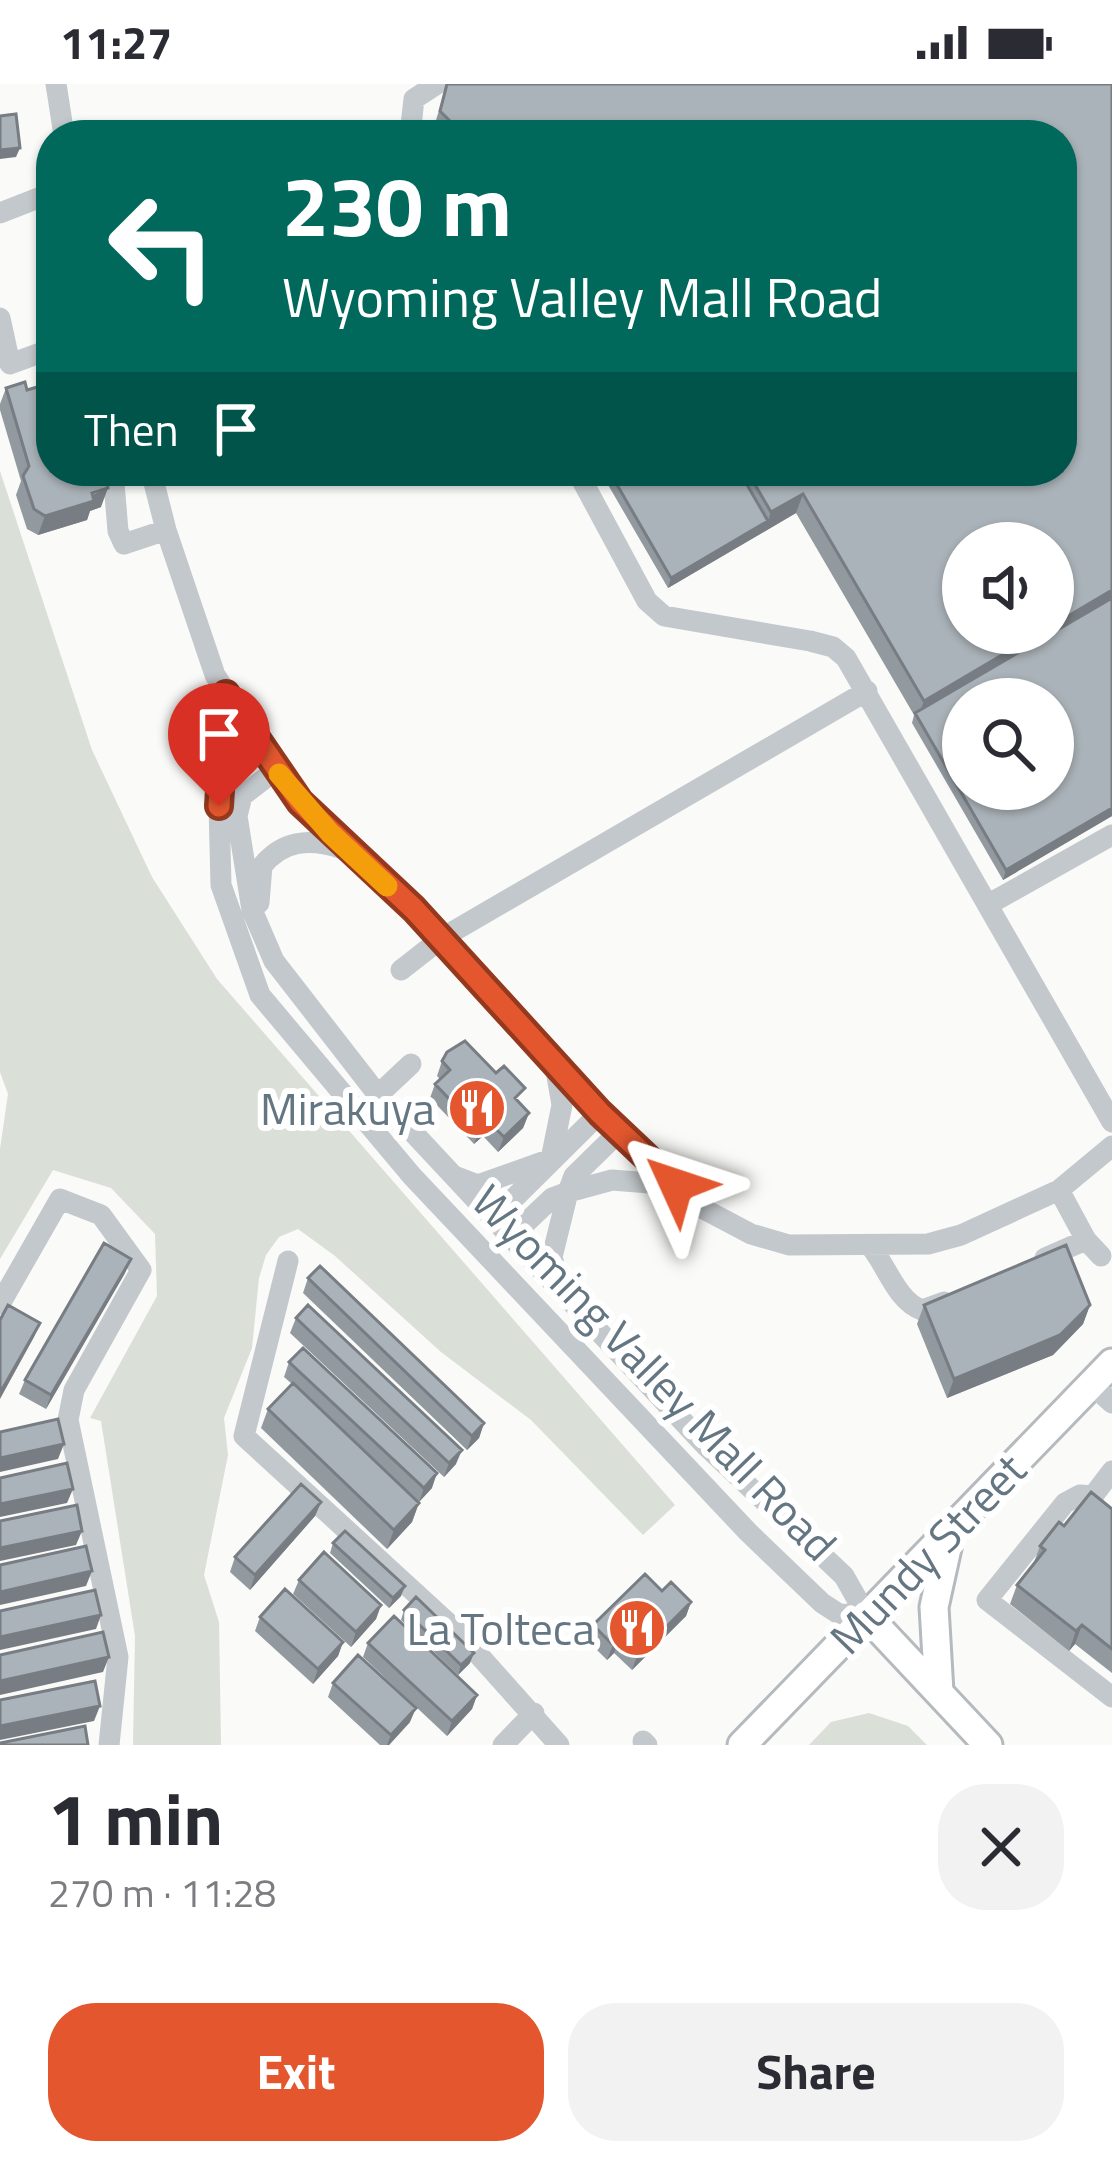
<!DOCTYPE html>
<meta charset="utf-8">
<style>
body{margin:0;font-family:"Titillium Web",sans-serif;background:#f2f2f3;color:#2b2b33;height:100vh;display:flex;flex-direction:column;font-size:45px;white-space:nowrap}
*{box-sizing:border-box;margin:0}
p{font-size:39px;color:#7c7c81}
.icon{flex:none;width:66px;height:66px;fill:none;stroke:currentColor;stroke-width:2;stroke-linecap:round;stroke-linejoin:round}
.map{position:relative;height:1661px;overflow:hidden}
.drawer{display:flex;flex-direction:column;background:#fff;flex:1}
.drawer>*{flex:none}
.hud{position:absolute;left:36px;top:36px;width:1041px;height:366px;border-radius:48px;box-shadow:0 3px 9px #0004;background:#00695c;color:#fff;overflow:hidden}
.tools{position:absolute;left:942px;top:438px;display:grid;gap:24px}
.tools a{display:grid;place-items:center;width:132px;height:132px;border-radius:50%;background:#fff;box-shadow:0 3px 9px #0004;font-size:60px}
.pin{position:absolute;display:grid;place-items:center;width:102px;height:102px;color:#fff;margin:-123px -51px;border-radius:50% 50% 50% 0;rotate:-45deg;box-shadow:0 0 12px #0007}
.pin .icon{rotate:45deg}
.me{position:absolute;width:132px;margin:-66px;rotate:312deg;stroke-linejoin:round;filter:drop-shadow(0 0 9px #0008)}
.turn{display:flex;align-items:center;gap:42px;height:252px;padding:0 48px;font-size:54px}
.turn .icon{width:156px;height:156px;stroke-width:2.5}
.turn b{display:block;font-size:84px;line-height:102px}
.then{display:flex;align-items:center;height:114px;padding:0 48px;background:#0003;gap:24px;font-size:45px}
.round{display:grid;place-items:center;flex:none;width:126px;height:126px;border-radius:48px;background:#f2f2f3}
.overview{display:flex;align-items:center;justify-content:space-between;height:204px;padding:0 48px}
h1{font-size:72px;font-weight:700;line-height:90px}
.primary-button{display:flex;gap:24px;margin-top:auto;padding:24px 48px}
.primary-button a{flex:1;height:138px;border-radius:48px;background:#e4572e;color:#fff;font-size:48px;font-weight:700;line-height:138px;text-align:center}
.primary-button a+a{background:#f2f2f3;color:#2b2b33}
.status{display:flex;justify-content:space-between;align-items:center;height:84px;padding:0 60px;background:#fff;direction:ltr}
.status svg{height:33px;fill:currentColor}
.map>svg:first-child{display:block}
.green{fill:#dadfd7}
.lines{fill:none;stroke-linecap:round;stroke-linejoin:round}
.major-casing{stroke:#b5babe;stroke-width:33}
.minor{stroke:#c3c8cc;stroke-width:21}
.major{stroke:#fff;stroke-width:27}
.wall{fill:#929a9f}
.shaded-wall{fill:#777d82}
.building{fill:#aab3b9;stroke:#777d82;stroke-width:3;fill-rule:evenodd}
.route-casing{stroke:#94391e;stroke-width:30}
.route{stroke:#e4572e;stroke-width:21}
.slow{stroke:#f59e0b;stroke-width:21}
.labels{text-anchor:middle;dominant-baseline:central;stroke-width:12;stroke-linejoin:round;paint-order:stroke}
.poi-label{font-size:45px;fill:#657683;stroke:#fff;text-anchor:end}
.street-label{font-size:45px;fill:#657683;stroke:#fff}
</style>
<div class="status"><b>11:27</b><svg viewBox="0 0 49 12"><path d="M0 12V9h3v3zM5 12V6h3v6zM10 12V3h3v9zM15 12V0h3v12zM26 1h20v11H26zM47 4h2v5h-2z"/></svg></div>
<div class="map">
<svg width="1112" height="1661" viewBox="0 0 1112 1661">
<rect width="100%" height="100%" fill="#fafaf8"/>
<path class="green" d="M0,387L92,666L152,793L217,895L675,1421L643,1451L531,1336L441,1268L335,1172L298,1145L279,1153L266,1171L259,1194L252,1264L224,1334L228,1371L204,1491L219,1538L221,1661H133L135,1552L101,1337L90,1334L157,1212L155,1150L111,1104L53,1086L0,1175V1065L8,1010L0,988Z
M869,1629L908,1642L927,1661H809L831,1638Z"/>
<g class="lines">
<defs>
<path id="major" d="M866,1531L988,1661
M939,1608L934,1523L951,1446
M742,1661L1112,1279"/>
</defs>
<use href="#major" class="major-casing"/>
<path class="minor" d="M56,0L64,51
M416,51L411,42L414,15L437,0
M0,129L51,109
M0,234L10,280L51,265
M113,387L118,447L124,460L166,446
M151,387L166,446L215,591L276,686L330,749L414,825L600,1029L698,1122L751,1150L789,1161L928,1160L961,1151L1059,1106L1112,1062
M577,387L647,517L664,532L810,557L833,563L846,574L1112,1038
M226,611L219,722L221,801L260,911L412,1092L748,1448L822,1519L839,1530L866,1531
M276,686L242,712L237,732L252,826L274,877L378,1011L705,1361L844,1492L866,1531
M259,819L262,782C283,756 310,754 340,764
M989,820L1112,751
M401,886L442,854L867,607
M378,1011L411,980
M457,1093L478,1101L551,1075L562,1021L554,975
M1059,1106L1086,1156
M494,1134L600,1029
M511,1153L552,1114L568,1108L574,1092L619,1048
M871,1163C888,1184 897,1217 922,1226L944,1218
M1045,1174L1086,1156L1101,1172
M288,1177L244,1352L460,1550L559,1661
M561,1205L552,1173L568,1108L612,1096L674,1101
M0,1220L60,1115L101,1131L141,1186L74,1306L68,1336L118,1573L109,1661
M1091,1300L1112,1319
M1093,1412L1080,1411L1065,1419L987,1516L1112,1613
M1093,1412L1112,1387
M643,1657L647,1661
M503,1661L534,1629"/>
<use href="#major" class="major"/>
</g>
<path class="wall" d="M447,0H1112V732L1003,796L912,639L914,631L796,429L668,504L600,387H1062V51H437L433,46Z
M6,304L27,306L101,423L90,427L87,436L38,451L27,445L16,411L21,397L0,326V320Z
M442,977L520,1019L529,1029L523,1044L498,1068L483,1052L474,1060L430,1014L435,1000L440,995L437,992Z
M131,1175L125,1189L46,1325L19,1310L25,1296Z
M308,1194L484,1339L479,1354L467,1366L303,1209Z
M924,1221H1090L1083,1240L1053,1271L947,1314L917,1240Z
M296,1234L456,1380L444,1393L290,1249Z
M289,1278L432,1404L419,1418L412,1438L387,1465L261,1344L268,1325L292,1300L284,1293Z
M321,1418L315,1432L250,1506L230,1488L235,1473Z
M1112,1425V1589L1075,1560L1069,1567L1010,1520L1017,1501L1033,1481L1040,1462L1064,1442Z
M333,1459L401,1512L389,1524L330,1469Z
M299,1496L381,1521L376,1535L351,1563L293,1510Z
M662,1507L691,1518L686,1532L632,1586L614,1569L607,1576L587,1556L593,1541Z
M404,1526L470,1579L458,1591L401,1536Z
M260,1533L343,1558L338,1572L313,1600L255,1547Z
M368,1559L477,1611L472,1625L447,1652L363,1573Z
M333,1599L410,1638L389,1661H380L328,1613Z"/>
<path class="shaded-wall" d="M20,64L16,73L0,75V66Z
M108,404L101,423L90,427L87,436L38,451L45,432Z
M803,410L796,429L668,504L671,494L768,437L771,428Z
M1112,506V521L917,636L924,617L1039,549H1053V541Z
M1112,724V732L1003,796L1006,786Z
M529,1029L523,1044L498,1068L504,1053Z
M488,1037L483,1052L474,1060L479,1046Z
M131,1175L125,1189L46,1325L51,1311Z
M1090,1221L1083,1240L1053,1271L947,1314L954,1295Z
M40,1239L34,1253L0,1315V1309Z
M484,1339L479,1354L467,1366L472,1352Z
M64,1360L58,1375L0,1388V1374Z
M462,1366L456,1380L444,1393L449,1379Z
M437,1389L432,1404L419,1418L424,1404Z
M73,1405L67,1419L0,1433V1420Z
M321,1418L315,1432L250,1506L255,1491Z
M419,1419L412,1438L387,1465L394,1446Z
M82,1447L76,1461L0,1477V1464Z
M92,1487L86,1502L0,1521V1508Z
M405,1502L401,1512L389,1524L393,1514Z
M691,1518L686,1532L632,1586L637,1572Z
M381,1521L376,1535L351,1563L356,1548Z
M101,1531L96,1545L0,1566V1553Z
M1082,1541L1075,1560L1069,1567L1076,1547Z
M620,1554L614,1569L607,1576L613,1561Z
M343,1558L338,1572L313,1600L318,1585Z
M474,1569L470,1579L458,1591L461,1581Z
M109,1573L103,1588L0,1611V1597Z
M477,1611L472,1625L447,1652L452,1637Z
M100,1622L94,1637L0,1656V1642Z
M416,1624L410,1638L389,1661H387L391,1651Z"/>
<path class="building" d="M447,0H1112V506L1053,541V459H963V549H1039L924,617L803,410L771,428L747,387H1062V51H459L455,45L450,47L445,39L449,36L440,27Z
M16,30L20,64L0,66V32Z
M25,298L27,306L51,299V387H105L108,404L92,409L94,417L45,432L34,425L23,392L29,382L6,304Z
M609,387H739L768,437L671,494Z
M1112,514V724L1006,786L915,629ZM963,615H1053V705H963Z
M465,957L496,989L504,982L525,1004L515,1014L529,1029L504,1053L488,1037L479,1046L435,1000L450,986L442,977L447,968Z
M104,1159L131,1175L51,1311L25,1296Z
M1066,1161L1090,1221L1060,1251L954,1295L924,1221Z
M320,1182L484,1339L472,1352L308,1194Z
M8,1221L40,1239L0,1309V1236Z
M308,1221L462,1366L449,1379L296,1234Z
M303,1264L437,1389L424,1404L289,1278Z
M293,1299L419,1419L394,1446L268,1325Z
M58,1335L64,1360L0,1374V1348Z
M67,1379L73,1405L0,1420V1394Z
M301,1400L321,1418L255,1491L235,1473Z
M1091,1408L1112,1425V1565L1082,1541L1076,1547L1017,1501L1045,1466L1040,1462L1059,1438L1064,1442Z
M77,1421L82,1447L0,1464V1437Z
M345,1447L405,1502L393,1514L333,1459Z
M86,1462L92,1487L0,1508V1481Z
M324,1468L381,1521L356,1548L299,1496Z
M645,1490L662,1507L671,1498L691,1518L637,1572L620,1554L613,1561L593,1541Z
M285,1505L343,1558L318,1585L260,1533Z
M95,1506L101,1531L0,1553V1527Z
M416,1513L474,1569L461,1581L404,1526Z
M394,1532L477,1611L452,1637L368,1559Z
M103,1548L109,1573L0,1597V1571Z
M358,1571L416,1624L391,1651L333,1599Z
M95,1597L100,1622L0,1642V1616Z
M85,1642L88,1661H0V1659Z"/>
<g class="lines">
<defs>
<path id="route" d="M219,722L226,610L300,718L414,825L600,1029L676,1101"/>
</defs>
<use href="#route" class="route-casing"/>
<use href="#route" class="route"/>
<path class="slow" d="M279,690L330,749L387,802"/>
</g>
<defs>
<symbol id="restaurant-disc" viewBox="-11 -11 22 22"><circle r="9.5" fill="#e4572e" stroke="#fff"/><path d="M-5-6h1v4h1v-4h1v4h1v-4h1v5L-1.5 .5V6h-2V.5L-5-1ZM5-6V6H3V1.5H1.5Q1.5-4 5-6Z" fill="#fff"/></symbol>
</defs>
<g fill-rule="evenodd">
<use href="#restaurant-disc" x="444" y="991" width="66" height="66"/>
<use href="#restaurant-disc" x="604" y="1511" width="66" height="66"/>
</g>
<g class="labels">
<g class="poi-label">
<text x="435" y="1024">Mirakuya</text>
<text x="595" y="1544">La Tolteca</text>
</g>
<g class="street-label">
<text transform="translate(655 1288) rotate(46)">Wyoming Valley Mall Road</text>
<text transform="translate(927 1469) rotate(-46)">Mundy Street</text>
</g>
</g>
</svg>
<div class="tools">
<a><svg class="icon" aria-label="sound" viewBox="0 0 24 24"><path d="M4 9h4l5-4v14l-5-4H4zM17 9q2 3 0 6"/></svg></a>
<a><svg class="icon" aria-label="search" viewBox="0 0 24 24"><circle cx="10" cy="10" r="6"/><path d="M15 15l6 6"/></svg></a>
</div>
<div class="pin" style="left:219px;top:722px;background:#d93025"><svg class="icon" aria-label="arrive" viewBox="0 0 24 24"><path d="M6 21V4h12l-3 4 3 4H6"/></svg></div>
<svg class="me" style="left:676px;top:1101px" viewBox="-20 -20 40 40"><path d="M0-17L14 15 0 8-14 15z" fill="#e4572e" stroke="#fff" stroke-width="4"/></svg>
<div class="hud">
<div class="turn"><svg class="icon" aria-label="left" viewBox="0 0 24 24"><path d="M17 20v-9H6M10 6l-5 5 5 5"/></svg><div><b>230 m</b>Wyoming Valley Mall Road</div></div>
<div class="then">Then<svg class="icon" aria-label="arrive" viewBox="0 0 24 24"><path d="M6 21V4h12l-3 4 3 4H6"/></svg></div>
</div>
</div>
<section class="drawer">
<div class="overview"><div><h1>1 min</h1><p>270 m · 11:28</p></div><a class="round"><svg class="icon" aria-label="close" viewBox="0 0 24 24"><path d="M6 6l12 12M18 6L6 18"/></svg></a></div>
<div class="primary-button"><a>Exit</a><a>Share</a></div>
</section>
